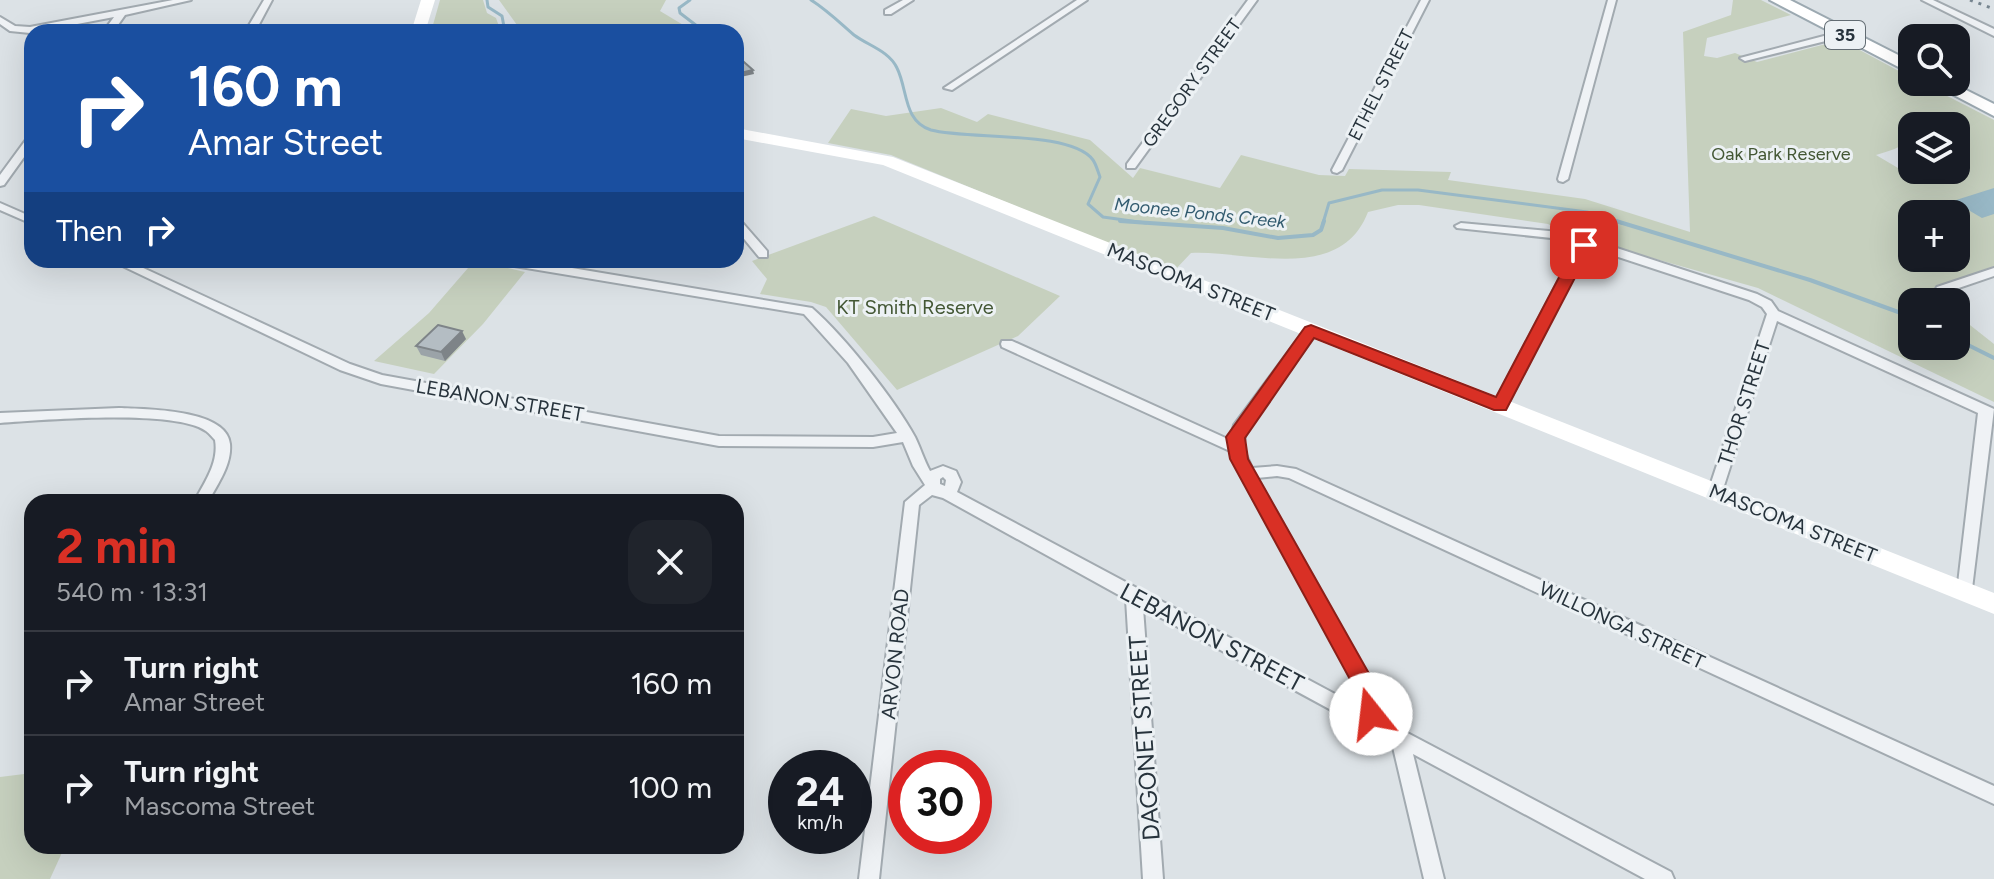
<!DOCTYPE html>
<meta charset="utf-8">
<style>
body{margin:0;font-family:Figtree,sans-serif;background:#20242c;color:#f1f3f6;height:100vh;display:flex;flex-direction:column;font-size:30px;white-space:nowrap}
*{box-sizing:border-box;margin:0}
p{font-size:26px;color:#9ea1a6}
.icon{flex:none;width:44px;height:44px;fill:none;stroke:currentColor;stroke-width:2;stroke-linecap:round;stroke-linejoin:round}
.map{position:relative;flex:1;overflow:hidden}
.details{position:absolute;left:24px;top:494px;width:720px;height:360px;display:flex;flex-direction:column;background:#171b24;border-radius:24px;box-shadow:0 8px 32px #0002}
.details>*{flex:none}
.top-card{position:absolute;left:24px;top:24px;width:720px;height:244px;border-radius:24px;box-shadow:0 8px 32px #0002;background:#1a4fa0;color:#fff;overflow:hidden}
.buttons{position:absolute;left:1898px;top:24px;display:grid;gap:16px}
.buttons a{display:grid;place-items:center;width:72px;height:72px;border-radius:16px;background:#171b24;box-shadow:0 8px 32px #0002;font-size:40px}
.speed{position:absolute;left:768px;top:750px;display:flex;gap:16px;font-size:40px;font-weight:700;text-align:center}
.speed>*{display:grid;place-content:center;width:104px;height:104px;border-radius:50%;background:#171b24;box-shadow:0 8px 32px #0002;line-height:1}
.speed small{font-size:20px;font-weight:400}
.speed .limit{border:12px solid #d22;background:#fff;color:#111}
.pin{position:absolute;display:grid;place-items:center;width:68px;height:68px;color:#fff;margin:-34px;border-radius:16px;box-shadow:0 4px 12px #0006}
.me{position:absolute;width:88px;margin:-44px;rotate:344deg;stroke-linejoin:round;filter:drop-shadow(0 0 6px #0008)}
.turn{display:flex;align-items:center;gap:28px;height:168px;padding:0 32px;font-size:36px}
.turn .icon{width:104px;height:104px;stroke-width:2.5}
.turn b{display:block;font-size:56px;line-height:68px}
.then{display:flex;align-items:center;height:76px;padding:0 32px;background:#0003;gap:16px;font-size:30px}
.round{display:grid;place-items:center;flex:none;width:84px;height:84px;border-radius:24px;background:#20242c}
.overview{display:flex;align-items:center;justify-content:space-between;height:136px;padding:0 32px}
h1{font-size:48px;font-weight:700;line-height:60px;color:#d93025}
ul{padding:0;list-style:none}
li{display:flex;align-items:center;gap:24px;height:104px;padding:0 32px;border-top:2px solid #363941}
li div{flex:1}
li b{display:block;font-size:30px}
li em{font-style:normal}
.map>svg:first-child{display:block}
.green{fill:#c6d0be;fill-rule:evenodd}
.water{fill:#98b8c6}
.lines{fill:none;stroke-linecap:round;stroke-linejoin:round}
.stream-far1{stroke:#98b8c6;stroke-width:3}
.stream{stroke:#98b8c6;stroke-width:4}
.street-casing{stroke:#a2aab0;stroke-width:4}
.primary-casing{stroke:#9ca9b1;stroke-width:4}
.street{fill:#eff2f5;fill-rule:evenodd}
.secondary{fill:#fff;fill-rule:evenodd}
.primary{fill:#fff;fill-rule:evenodd}
.rail{stroke:#76858f;stroke-width:3;stroke-dasharray:3 6;stroke-linecap:butt}
.wall{fill:#9ba3a8}
.shaded-wall{fill:#7e8488}
.building{fill:#b4bdc3;stroke:#7e8488;stroke-width:2}
.route{fill:#d93025;stroke:#8d1f18;stroke-width:2}
.labels{text-anchor:middle;dominant-baseline:central;stroke-width:6;stroke-linejoin:round;paint-order:stroke}
.shield{fill:#ecf1f4;stroke:#626c73;stroke-width:2}
.shield-label{font-size:18px;font-weight:bold;fill:#27333c}
.far-street-label{font-size:18px;fill:#27333c;stroke:#ecf1f4}
.far-park-label{font-size:18px;fill:#435734;stroke:#ecf1f4}
.far-water-label{font-size:18px;font-style:italic;fill:#325b6f;stroke:#ecf1f4}
.street-label{font-size:20px;fill:#27333c;stroke:#ecf1f4}
.park-label{font-size:20px;fill:#435734;stroke:#ecf1f4}
.near-street-label{font-size:24px;fill:#27333c;stroke:#ecf1f4}
</style>
<div class="map">
<svg width="1994" height="879" viewBox="0 0 1994 879">
<rect width="100%" height="100%" fill="#dce2e6"/>
<path class="green" d="M440,0H483L487,13L496,18L501,32H431Z
M499,0H666L660,11L690,29L689,32H522Z
M1733,0H1761L1791,15L1707,38L1704,56L1717,58L1735,53L1757,62L1841,40L1912,78V82H1920L1994,120V266L1928,290L1941,302H1912V346H1956V314L1994,344V402L1758,288L1564,233L1548,224L1419,205H1398L1368,212C1340,285 1246,250 1191,253L1174,271L891,155L828,143L851,109L886,116L941,108L977,122L988,114L1090,140L1133,178L1140,168L1220,188L1241,155L1319,175L1345,176L1349,169L1451,172L1448,180L1585,199L1690,232L1683,32L1731,15ZM1912,126H1956V170H1912V162L1898,168L1876,155C1894,149 1909,148 1912,126ZM1912,214H1956V258H1912Z
M874,216L1060,296L1018,336L897,390L826,307L811,302L760,294L767,279L752,261Z
M475,260L525,272L483,324L434,374L374,361L429,313Z
M32,773V846H65L50,879H0V777Z"/>
<path class="water" d="M1994,188V214L1982,218L1953,201Z"/>
<g class="lines">
<path class="stream-far1" d="M487,0L488,7L502,16L505,32
M690,0L679,8L680,13L697,26L698,32
M811,0C827,10 840,23 854,35C869,46 889,51 897,68C908,90 903,121 931,130C968,140 1071,130 1093,160C1096,164 1098,172 1100,177L1088,204L1103,217L1146,223
M1323,223L1329,203L1382,190H1418L1587,212L1622,223"/>
<path class="stream" d="M1120,221L1223,228L1278,238L1313,235L1321,230L1324,221
M1616,221L1810,280L1912,317
M1956,339L1994,358"/>
<defs>
<path id="street" d="M173,0H191L125,15L113,32H103L114,17L30,33L10,31L0,24V17L15,26L30,27Z
M264,0H272L255,32H245Z
M903,0H913L891,14H885V10Z
M1077,0H1087L952,90L944,88Z
M1248,0H1257L1135,168H1127V164Z
M1421,0H1429L1342,170L1337,173L1333,172L1332,170Z
M1608,0H1616L1568,179L1563,182L1559,181L1558,179Z
M1922,0H1933L1994,29V36Z
M1843,31L1846,32V36L1745,61L1740,58Z
M32,136V146L4,185L0,186V175L28,137Z
M0,203L32,217V224L0,210Z
M736,219L740,220L767,251V257H759L736,229Z
M1461,223L1571,233L1757,294L1771,301L1778,311L1994,409L1971,597L1965,599L1959,597L1957,592L1978,413L1777,321L1722,492L1720,496H1710L1708,492L1767,314L1762,307L1749,300L1588,247L1507,406L1500,411L1493,406L1578,243L1570,240L1457,228L1455,226Z
M110,260H126L350,364L382,375L719,436L873,437L897,433L848,363L804,314L502,264L496,260H524L812,308C846,338 894,399 915,437C920,447 924,460 930,471L943,466L956,471L961,482L957,492L1363,709L1361,695L1240,474L1230,451L1002,347L1001,344L1002,341H1012L1230,440L1234,425L1306,328H1316L1317,331L1316,334L1246,430L1243,448L1252,468L1277,466L1296,469L1994,786V804L1289,478L1277,476L1257,478L1375,688L1381,703L1379,718L1671,872L1674,879H1645L1413,754L1444,879H1424L1392,743L1143,608L1163,879H1143L1126,599L943,498L932,495L919,505L879,879H859L905,502L925,485L913,466L903,442L873,447L719,446L381,384L340,370ZM943,477L946,480L945,486L940,484V479Z
M1994,268V276L1941,294L1935,290L1937,287Z
M119,408C145,409 227,409 230,444C232,465 217,485 208,502H194C204,483 219,463 215,440C212,437 210,434 206,431C174,409 42,420 0,423V413Z"/>
<path id="primary" d="M1770,0H1790L1912,62V74Z
M1929,82H1950L1994,104V116Z"/>
</defs>
<use href="#street" class="street-casing"/>
<use href="#primary" class="primary-casing"/>
<use href="#street" class="street"/>
<path class="secondary" d="M421,0H435L425,32H411Z
M736,128L893,157L1994,593V614L883,165L736,138Z"/>
<use href="#primary" class="primary"/>
<path class="rail" d="M1970,0L1994,9"/>
</g>
<path class="wall" d="M466,339L445,361L421,355L416,346Z"/>
<path class="shaded-wall" d="M753,70L754,74L736,78V74Z
M462,331L466,339L445,361L441,352Z"/>
<path class="building" d="M736,55L753,70L736,74Z
M438,325L462,331L441,352L416,346Z"/>
<path class="route" d="M1584,240L1592,245L1506,410H1494L1314,338L1245,438L1248,459L1380,693L1382,714L1379,721L1371,724L1363,721L1358,694L1230,459L1226,437L1305,327L1311,325L1496,397L1576,245Z"/>
<g class="labels">
<rect class="shield" x="1825" y="21" width="40" height="28" rx="6"/>
<g class="shield-label">
<text x="1845" y="35">35</text>
</g>
<g class="far-street-label">
<text transform="translate(1192 83) rotate(-54)">GREGORY STREET</text>
<text transform="translate(1381 85) rotate(-63)">ETHEL STREET</text>
</g>
<g class="far-park-label">
<text x="1781" y="154">Oak Park Reserve</text>
</g>
<g class="far-water-label">
<text transform="translate(1200 213) rotate(6)">Moonee Ponds Creek</text>
</g>
<g class="street-label">
<text transform="translate(1191 282) rotate(22)">MASCOMA STREET</text>
<text transform="translate(500 400) rotate(10)">LEBANON STREET</text>
<text transform="translate(1744 403) rotate(-72)">THOR STREET</text>
<text transform="translate(1793 523) rotate(22)">MASCOMA STREET</text>
<text transform="translate(1622 625) rotate(25)">WILLONGA STREET</text>
<text transform="translate(895 654) rotate(-84)">ARVON ROAD</text>
</g>
<g class="park-label">
<text x="915" y="307">KT Smith Reserve</text>
</g>
<g class="near-street-label">
<text transform="translate(1212 637) rotate(28)">LEBANON STREET</text>
<text transform="translate(1144 738) rotate(-94)">DAGONET STREET</text>
</g>
</g>
</svg>
<div class="buttons">
<a><svg class="icon" aria-label="search" viewBox="0 0 24 24"><circle cx="10" cy="10" r="6"/><path d="M15 15l6 6"/></svg></a>
<a><svg class="icon" aria-label="layers" viewBox="0 0 24 24"><path d="M12 4l9 5-9 5-9-5zM3 14l9 5 9-5"/></svg></a>
<a>+</a>
<a>−</a>
</div>
<div class="speed"><div>24<small>km/h</small></div><div class="limit">30</div></div>
<div class="pin" style="left:1584px;top:245px;background:#d93025"><svg class="icon" aria-label="arrive" viewBox="0 0 24 24"><path d="M6 21V4h12l-3 4 3 4H6"/></svg></div>
<svg class="me" style="left:1371px;top:714px" viewBox="-20 -20 40 40"><circle r="19" fill="#fff"/><path d="M0-13L10 11 0 6-10 11z" fill="#d93025"/></svg>
<div class="top-card">
<div class="turn"><svg class="icon" aria-label="right" viewBox="0 0 24 24"><path d="M7 20v-9h11M14 6l5 5-5 5"/></svg><div><b>160 m</b>Amar Street</div></div>
<div class="then">Then<svg class="icon" aria-label="right" viewBox="0 0 24 24"><path d="M7 20v-9h11M14 6l5 5-5 5"/></svg></div>
</div>
<section class="details">
<div class="overview"><div><h1>2 min</h1><p>540 m · 13:31</p></div><a class="round"><svg class="icon" aria-label="close" viewBox="0 0 24 24"><path d="M6 6l12 12M18 6L6 18"/></svg></a></div>
<ul>
<li><svg class="icon" aria-label="right" viewBox="0 0 24 24"><path d="M7 20v-9h11M14 6l5 5-5 5"/></svg><div><b>Turn right</b><p>Amar Street</p></div><em>160 m</em></li>
<li><svg class="icon" aria-label="right" viewBox="0 0 24 24"><path d="M7 20v-9h11M14 6l5 5-5 5"/></svg><div><b>Turn right</b><p>Mascoma Street</p></div><em>100 m</em></li>
</ul>
</section>
</div>
